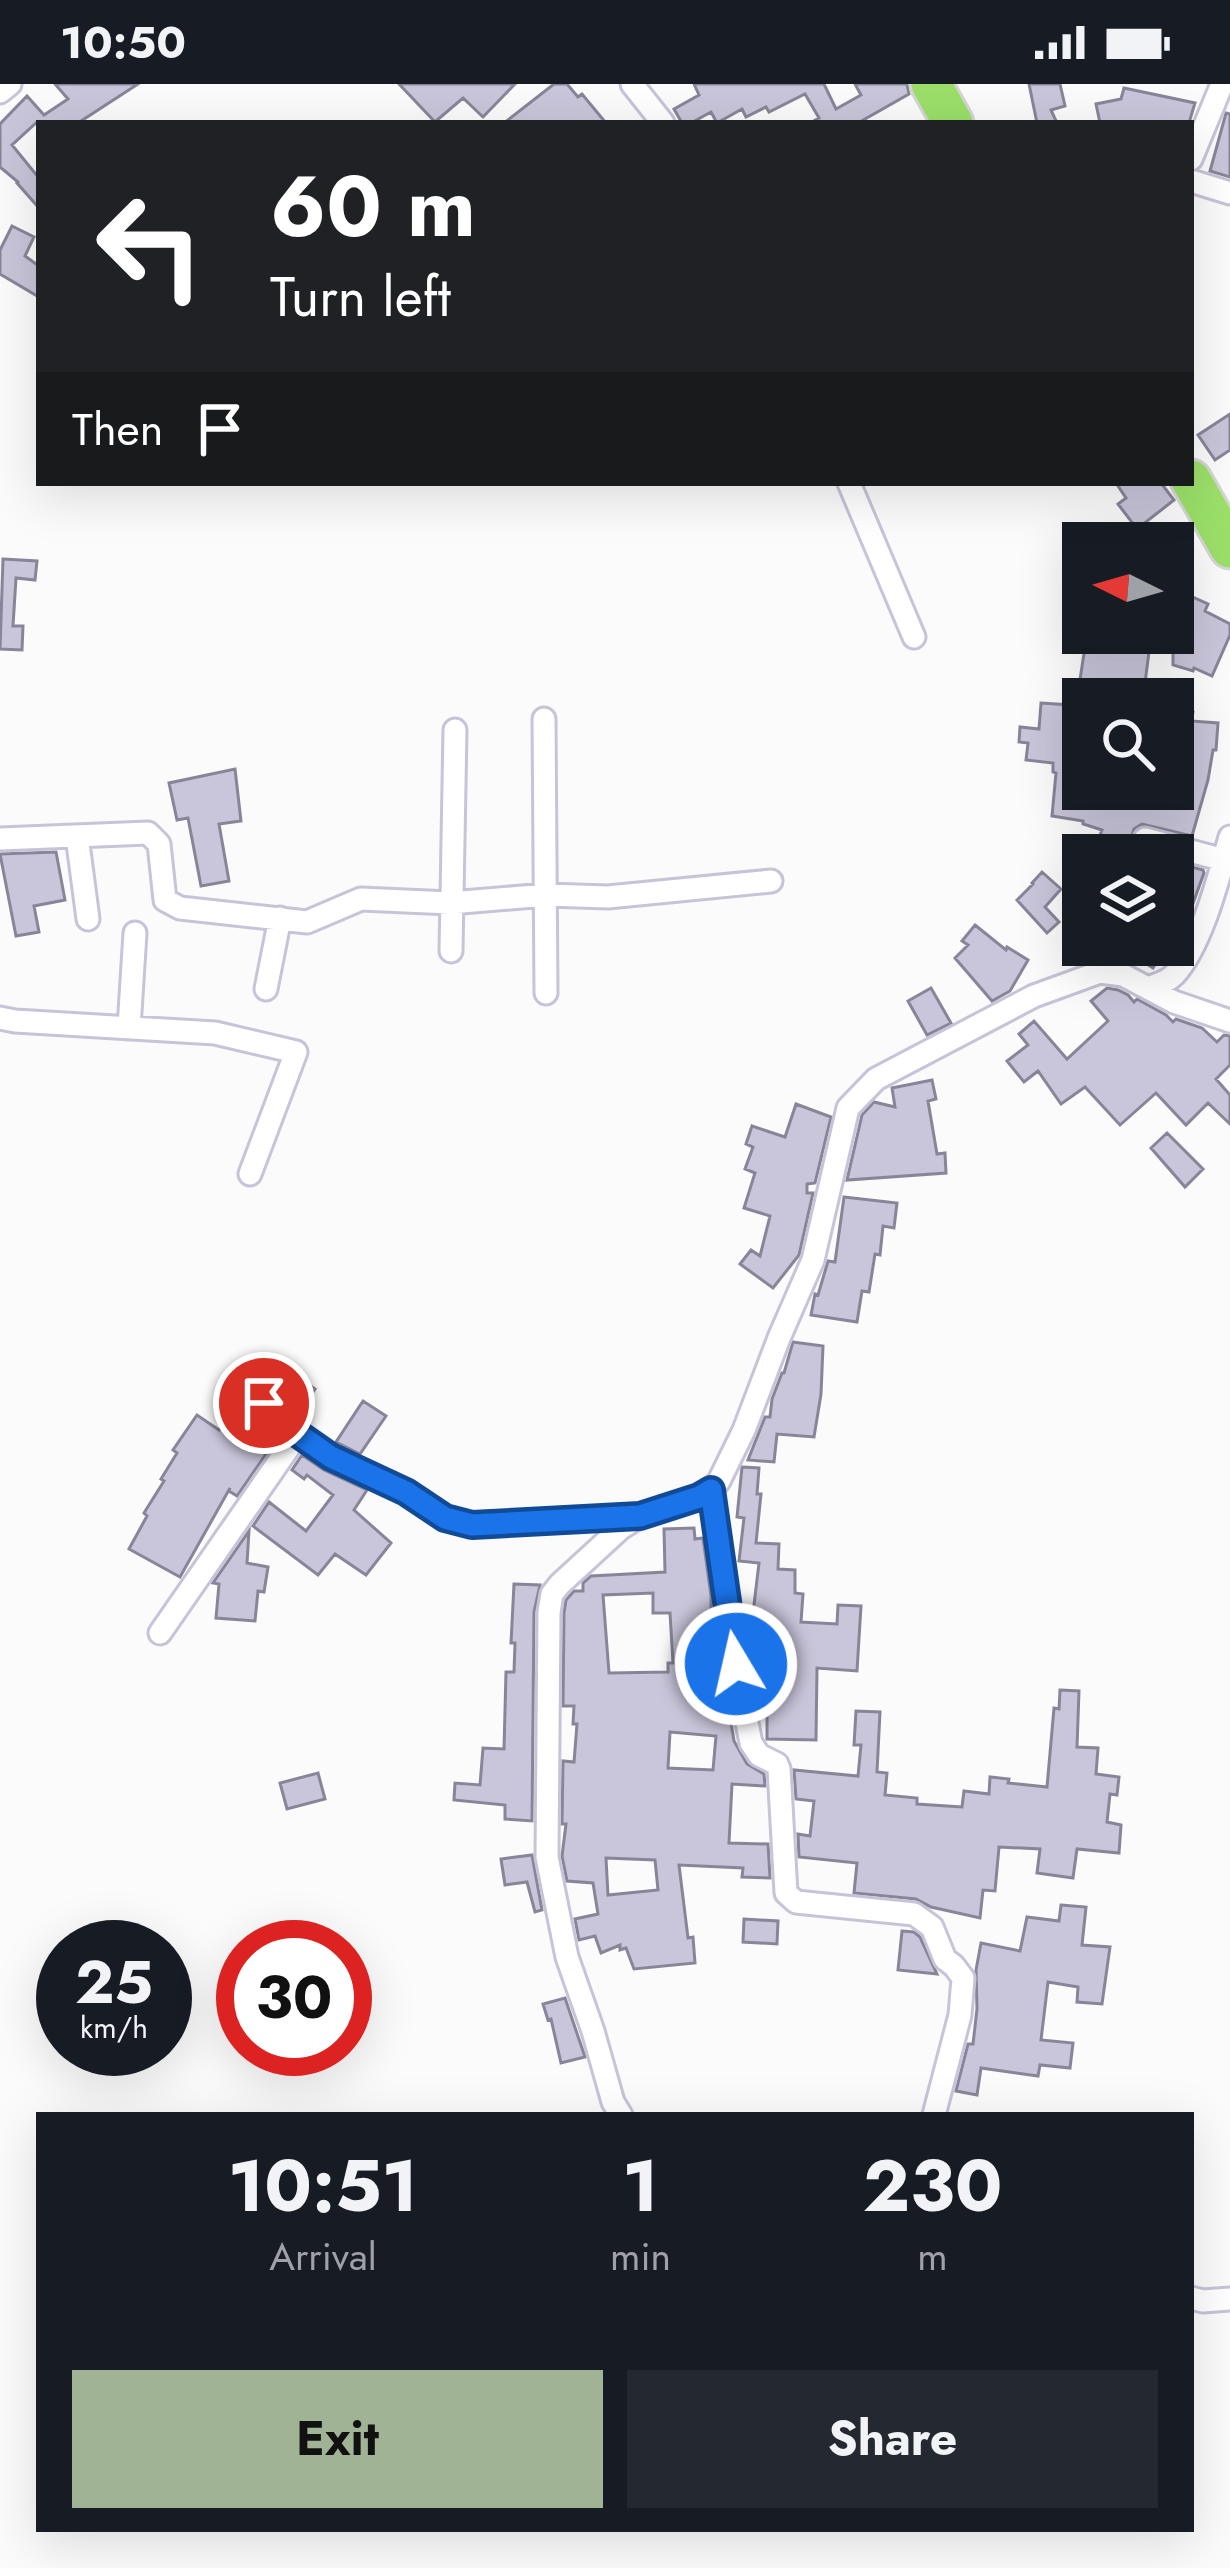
<!DOCTYPE html>
<style>
body{margin:0;font-family:Jost,sans-serif;background:#242831;color:#f1f3f6;height:100vh;display:flex;flex-direction:column;font-size:45px;white-space:nowrap}
*{box-sizing:border-box;margin:0}
p{font-size:39px;color:#9ea1a6}
.icon{flex:none;width:66px;height:66px;fill:none;stroke:currentColor;stroke-width:2;stroke-linecap:round;stroke-linejoin:round}
.map{position:relative;flex:1;overflow:hidden}
.sheet{position:absolute;left:36px;top:2028px;width:1158px;height:420px;display:flex;flex-direction:column;background:#171b24;border-radius:0px;box-shadow:0 12px 48px #0002}
.sheet>*{flex:none}
.guide{position:absolute;left:36px;top:36px;width:1158px;height:366px;border-radius:0px;box-shadow:0 12px 48px #0002;background:#202124;color:#fff;overflow:hidden}
.needle{width:78px;rotate:275deg}
.controls{position:absolute;left:1062px;top:438px;display:grid;gap:24px}
.controls a{display:grid;place-items:center;width:132px;height:132px;border-radius:0px;background:#171b24;box-shadow:0 12px 48px #0002;font-size:60px}
.speed{position:absolute;left:36px;top:1836px;display:flex;gap:24px;font-size:60px;font-weight:700;text-align:center}
.speed>*{display:grid;place-content:center;width:156px;height:156px;border-radius:50%;background:#171b24;box-shadow:0 12px 48px #0002;line-height:1}
.speed small{font-size:30px;font-weight:400}
.speed .limit{border:18px solid #d22;background:#fff;color:#111}
.pin{position:absolute;display:grid;place-items:center;width:102px;height:102px;color:#fff;margin:-51px;border:6px solid #fff;border-radius:50%;box-shadow:0 3px 12px #0007}
.me{position:absolute;width:132px;margin:-66px;rotate:351deg;stroke-linejoin:round;filter:drop-shadow(0 0 9px #0008)}
.turn{display:flex;align-items:center;gap:42px;height:252px;padding:0 36px;font-size:54px}
.turn .icon{width:156px;height:156px;stroke-width:2.5}
.turn b{display:block;font-size:84px;line-height:102px}
.then{display:flex;align-items:center;height:114px;padding:0 36px;background:#0003;gap:24px;font-size:45px}
.eta{display:flex;justify-content:space-evenly;align-items:center;height:204px;text-align:center}
.eta b{font-size:72px;font-weight:700;line-height:84px}
.action{display:flex;gap:24px;margin-top:auto;padding:24px 36px}
.action a{flex:1;height:138px;border-radius:0px;background:#a0b395;color:#111;font-size:48px;font-weight:700;line-height:138px;text-align:center}
.action a+a{background:#242831;color:#f1f3f6}
.status{display:flex;justify-content:space-between;align-items:center;height:84px;padding:0 60px;background:#171b24;direction:ltr}
.status svg{height:33px;fill:currentColor}
.map>svg:first-child{display:block}
.building{fill:#c9c5da;stroke:#898599;stroke-width:3;fill-rule:evenodd}
.lines{fill:none;stroke-linecap:round;stroke-linejoin:round}
.street-casing{stroke:#c8c3d8;stroke-width:27}
.highway-casing{stroke:#d5d5d6;stroke-width:45}
.street{stroke:#fff;stroke-width:21}
.highway{stroke:#9bdf69;stroke-width:39}
.route-casing{stroke:#114b97;stroke-width:30}
.route{stroke:#1a73e8;stroke-width:21}
</style>
<div class="status"><b>10:50</b><svg viewBox="0 0 49 12"><path d="M0 12V9h3v3zM5 12V6h3v6zM10 12V3h3v9zM15 12V0h3v12zM26 1h20v11H26zM47 4h2v5h-2z"/></svg></div>
<div class="map">
<svg width="1230" height="2484" viewBox="0 0 1230 2484">
<rect width="100%" height="100%" fill="#fbfbfb"/>
<path class="building" d="M55,0H138L78,39H36L12,61L39,94V124L17,99L18,98L0,83V40L27,12L44,31L68,15Z
M399,0H515L483,33L463,14L435,38Z
M554,0H567L578,13L582,10L606,39H504Z
M694,0H824L836,25L861,11L855,0H907L909,10L858,39H810L819,34L805,10L769,28L766,23L746,33L742,25L717,39L711,28L691,39H682L674,25L699,11Z
M1029,0H1060L1065,22L1051,26L1057,39H1037Z
M1124,4L1195,19L1189,39H1100L1096,20L1121,15Z
M1226,29L1230,30V93L1210,87Z
M12,142L34,153L25,172L39,182V213L0,190V166Z
M1230,330V366L1215,376L1198,351Z
M1116,399H1161L1174,416L1137,445L1118,420L1126,414Z
M3,475L37,477L35,496L16,494L13,542H23L22,566L0,565Z
M1173,504L1208,520L1205,527L1230,540V551L1212,592L1194,584L1193,587L1173,581Z
M1111,549L1151,552L1143,615H1077L1087,550L1111,552Z
M1041,619L1070,621L1068,648L1083,650L1082,705H1115L1126,708L1125,712L1167,723L1173,705V623L1193,628L1191,637L1218,639L1216,666H1213L1208,696L1192,752L1142,740L1134,745L1130,758L1135,766L1147,771H1105L1111,753L1100,751L1102,746L1083,740V737L1052,732L1056,689L1053,688V679L1026,676L1028,659L1019,658L1020,643L1039,645Z
M235,685L241,737L219,740L229,797L201,802L188,734L177,736L169,699Z
M56,768L65,816L34,822L39,848L16,852L0,770Z
M1173,778L1203,786L1204,789L1180,855L1167,875L1161,871L1153,884L1116,861H1173Z
M1042,788L1061,805L1045,823L1059,838L1047,849L1017,816L1033,800L1032,799Z
M975,841L1006,866L1007,863L1028,876L1010,907L992,917L955,874L968,861L962,857Z
M931,904L951,939L927,951L908,917Z
M1107,904L1118,906L1128,911L1134,918L1137,915L1166,931L1173,938L1176,935L1202,944L1217,958L1224,951L1230,952V981L1216,995L1230,1011V1040L1208,1019L1186,1041L1156,1009L1120,1041L1085,1003L1061,1020L1038,987L1024,998L1007,977L1028,961L1019,950L1034,937L1067,975L1108,937L1091,917Z
M932,996L936,1015L928,1017L937,1070L945,1069L946,1089L847,1096L862,1031L874,1018L895,1023L892,1004Z
M796,1020L831,1033L815,1099L807,1100V1109H813L799,1171L773,1204L740,1180L751,1166L760,1172L770,1132L744,1124L755,1089L745,1085L753,1063L746,1060L752,1042L785,1053Z
M1167,1049L1203,1085L1185,1103L1151,1064Z
M844,1113L897,1119L894,1144L883,1142L880,1171L875,1170L869,1208L862,1207L857,1238L811,1231L815,1210L818,1211L828,1177L835,1178Z
M793,1258L823,1262L821,1310L814,1353L777,1350L774,1378L748,1376L765,1333H770L772,1315L782,1289H784Z
M292,1290L315,1305L299,1330L278,1312Z
M244,1312L249,1316L255,1335L277,1354L237,1412L229,1407L230,1404L180,1493L129,1465L147,1432L144,1429L164,1397L161,1395L177,1369L173,1366L197,1331L219,1346Z
M363,1317L386,1332L360,1370L336,1358Z
M302,1371L324,1386L367,1406L354,1426L391,1459L366,1491L335,1470L318,1491L253,1442L269,1418L306,1447L333,1411L307,1391L304,1395L292,1386Z
M742,1383L759,1384L757,1410H761L756,1459L779,1460L778,1485L795,1486V1509L803,1510L801,1538L837,1540L838,1521L861,1522L857,1587L817,1584L816,1656L767,1655V1617H758L749,1565L758,1564L760,1529H753L759,1479L739,1477L744,1434L737,1433Z
M694,1444L695,1455L703,1454L711,1512V1559L718,1560L734,1657L747,1680L764,1690L765,1702L732,1700L729,1759L768,1760L770,1794L742,1793L743,1784L679,1781L688,1854L693,1853L695,1879L634,1885L626,1864L620,1866V1861L601,1869L595,1852L579,1856L575,1835L598,1830L593,1799L567,1797L562,1772L566,1740H562L563,1677L574,1678L577,1640H573L574,1622H563L564,1529L566,1516L574,1507H583V1499L591,1492L665,1488L664,1445ZM653,1509V1529H670L673,1579H668V1588L609,1589L603,1511ZM670,1648L716,1652L713,1686L668,1684ZM606,1774L655,1776L658,1806L608,1811Z
M249,1447L247,1479L268,1483L264,1508L258,1507L255,1537L216,1534L219,1500L213,1499Z
M514,1500L540,1501L534,1528L532,1737L505,1735V1721L454,1716L455,1699L480,1701L483,1664L504,1665L506,1588H514L515,1559H511Z
M1060,1606L1079,1607L1077,1663L1098,1664L1096,1690L1119,1693L1117,1711L1110,1710L1107,1738L1121,1741L1119,1769L1077,1765L1073,1794L1037,1789L1040,1765L999,1763L995,1807L983,1806L980,1834L931,1823L916,1815L854,1809L857,1779L799,1773L798,1750L810,1752L814,1717L796,1715L794,1686L858,1692L861,1661H854L856,1627L880,1628L877,1688L887,1689L885,1711L917,1714V1720L962,1723L964,1707L989,1710L990,1693L1009,1695L1008,1699L1047,1703L1054,1624L1059,1625Z
M318,1689L325,1715L287,1725L280,1699Z
M532,1771L542,1826L535,1828L527,1798L505,1801L501,1775Z
M1061,1821L1086,1823L1082,1861L1110,1863L1102,1920L1077,1918L1078,1903L1048,1898L1041,1956L1073,1959L1070,1984L1040,1981L1038,1992L981,1984L977,2011L956,2007L968,1960H973L977,1925L976,1886L981,1859L1020,1867L1027,1833L1059,1837Z
M744,1835L778,1837L777,1860L743,1858Z
M902,1847L914,1848L920,1853L937,1890L898,1886Z
M565,1914L585,1973L561,1979L551,1935L548,1936L543,1920Z"/>
<g class="lines">
<defs>
<path id="street" d="M632,0L663,39
M0,8L10,0
M1191,75L1222,0
M1191,97L1230,109
M849,399L914,553
M544,635L546,909
M77,752L88,835
M0,755L148,749L159,760L165,816L180,824L307,838L361,815L450,819L546,811L608,813L771,797
M1145,755L1224,776
M451,867L455,646
M1148,904C1158,900 1167,898 1174,891C1202,861 1219,792 1230,753
M266,905L280,834
M0,934L15,937L215,949L296,968L250,1090
M129,944L135,849
M264,1319L288,1343L331,1373L406,1408L445,1434L472,1441L640,1432
M711,1406L740,1604L751,1659L759,1671L777,1680L779,1685L786,1809L796,1818L914,1830L932,1843L945,1875L954,1882L963,1894L960,1931L934,2031
M160,1549L298,1350
M621,2031L613,2018L593,1947L567,1873L547,1773L549,1528L552,1510L560,1500L621,1444L640,1432L699,1413L711,1406L719,1397L744,1346L779,1254L813,1176L848,1024L876,995L1034,912L1100,888L1123,891L1174,918L1230,937
M1191,2214L1203,2217L1230,2215"/>
<path id="highway" d="M931,0L953,39
M1191,396L1230,464"/>
</defs>
<use href="#street" class="street-casing"/>
<use href="#highway" class="highway-casing"/>
<use href="#street" class="street"/>
<use href="#highway" class="highway"/>
</g>
<g class="lines">
<defs>
<path id="route" d="M264,1319L288,1343L331,1373L406,1408L445,1434L472,1441L640,1432L699,1413L711,1406L736,1580"/>
</defs>
<use href="#route" class="route-casing"/>
<use href="#route" class="route"/>
</g>
</svg>
<div class="controls">
<a><svg class="needle" viewBox="-14 -14 28 28"><path d="M0-13l5 13h-10z" fill="#e53935"/><path d="M0 13l5-13h-10z" fill="#9ea1a6"/></svg></a>
<a><svg class="icon" aria-label="search" viewBox="0 0 24 24"><circle cx="10" cy="10" r="6"/><path d="M15 15l6 6"/></svg></a>
<a><svg class="icon" aria-label="layers" viewBox="0 0 24 24"><path d="M12 4l9 5-9 5-9-5zM3 14l9 5 9-5"/></svg></a>
</div>
<div class="speed"><div>25<small>km/h</small></div><div class="limit">30</div></div>
<div class="pin" style="left:264px;top:1319px;background:#d93025"><svg class="icon" aria-label="arrive" viewBox="0 0 24 24"><path d="M6 21V4h12l-3 4 3 4H6"/></svg></div>
<svg class="me" style="left:736px;top:1580px" viewBox="-20 -20 40 40"><circle r="17" fill="#1a73e8" stroke="#fff" stroke-width="3"/><path d="M0-11L8 9 0 5-8 9z" fill="#fff"/></svg>
<div class="guide">
<div class="turn"><svg class="icon" aria-label="left" viewBox="0 0 24 24"><path d="M17 20v-9H6M10 6l-5 5 5 5"/></svg><div><b>60 m</b>Turn left</div></div>
<div class="then">Then<svg class="icon" aria-label="arrive" viewBox="0 0 24 24"><path d="M6 21V4h12l-3 4 3 4H6"/></svg></div>
</div>
<section class="sheet">
<div class="eta">
<div><b>10:51</b><p>Arrival</p></div>
<div><b>1</b><p>min</p></div>
<div><b>230</b><p>m</p></div>
</div>
<div class="action"><a>Exit</a><a>Share</a></div>
</section>
</div>
